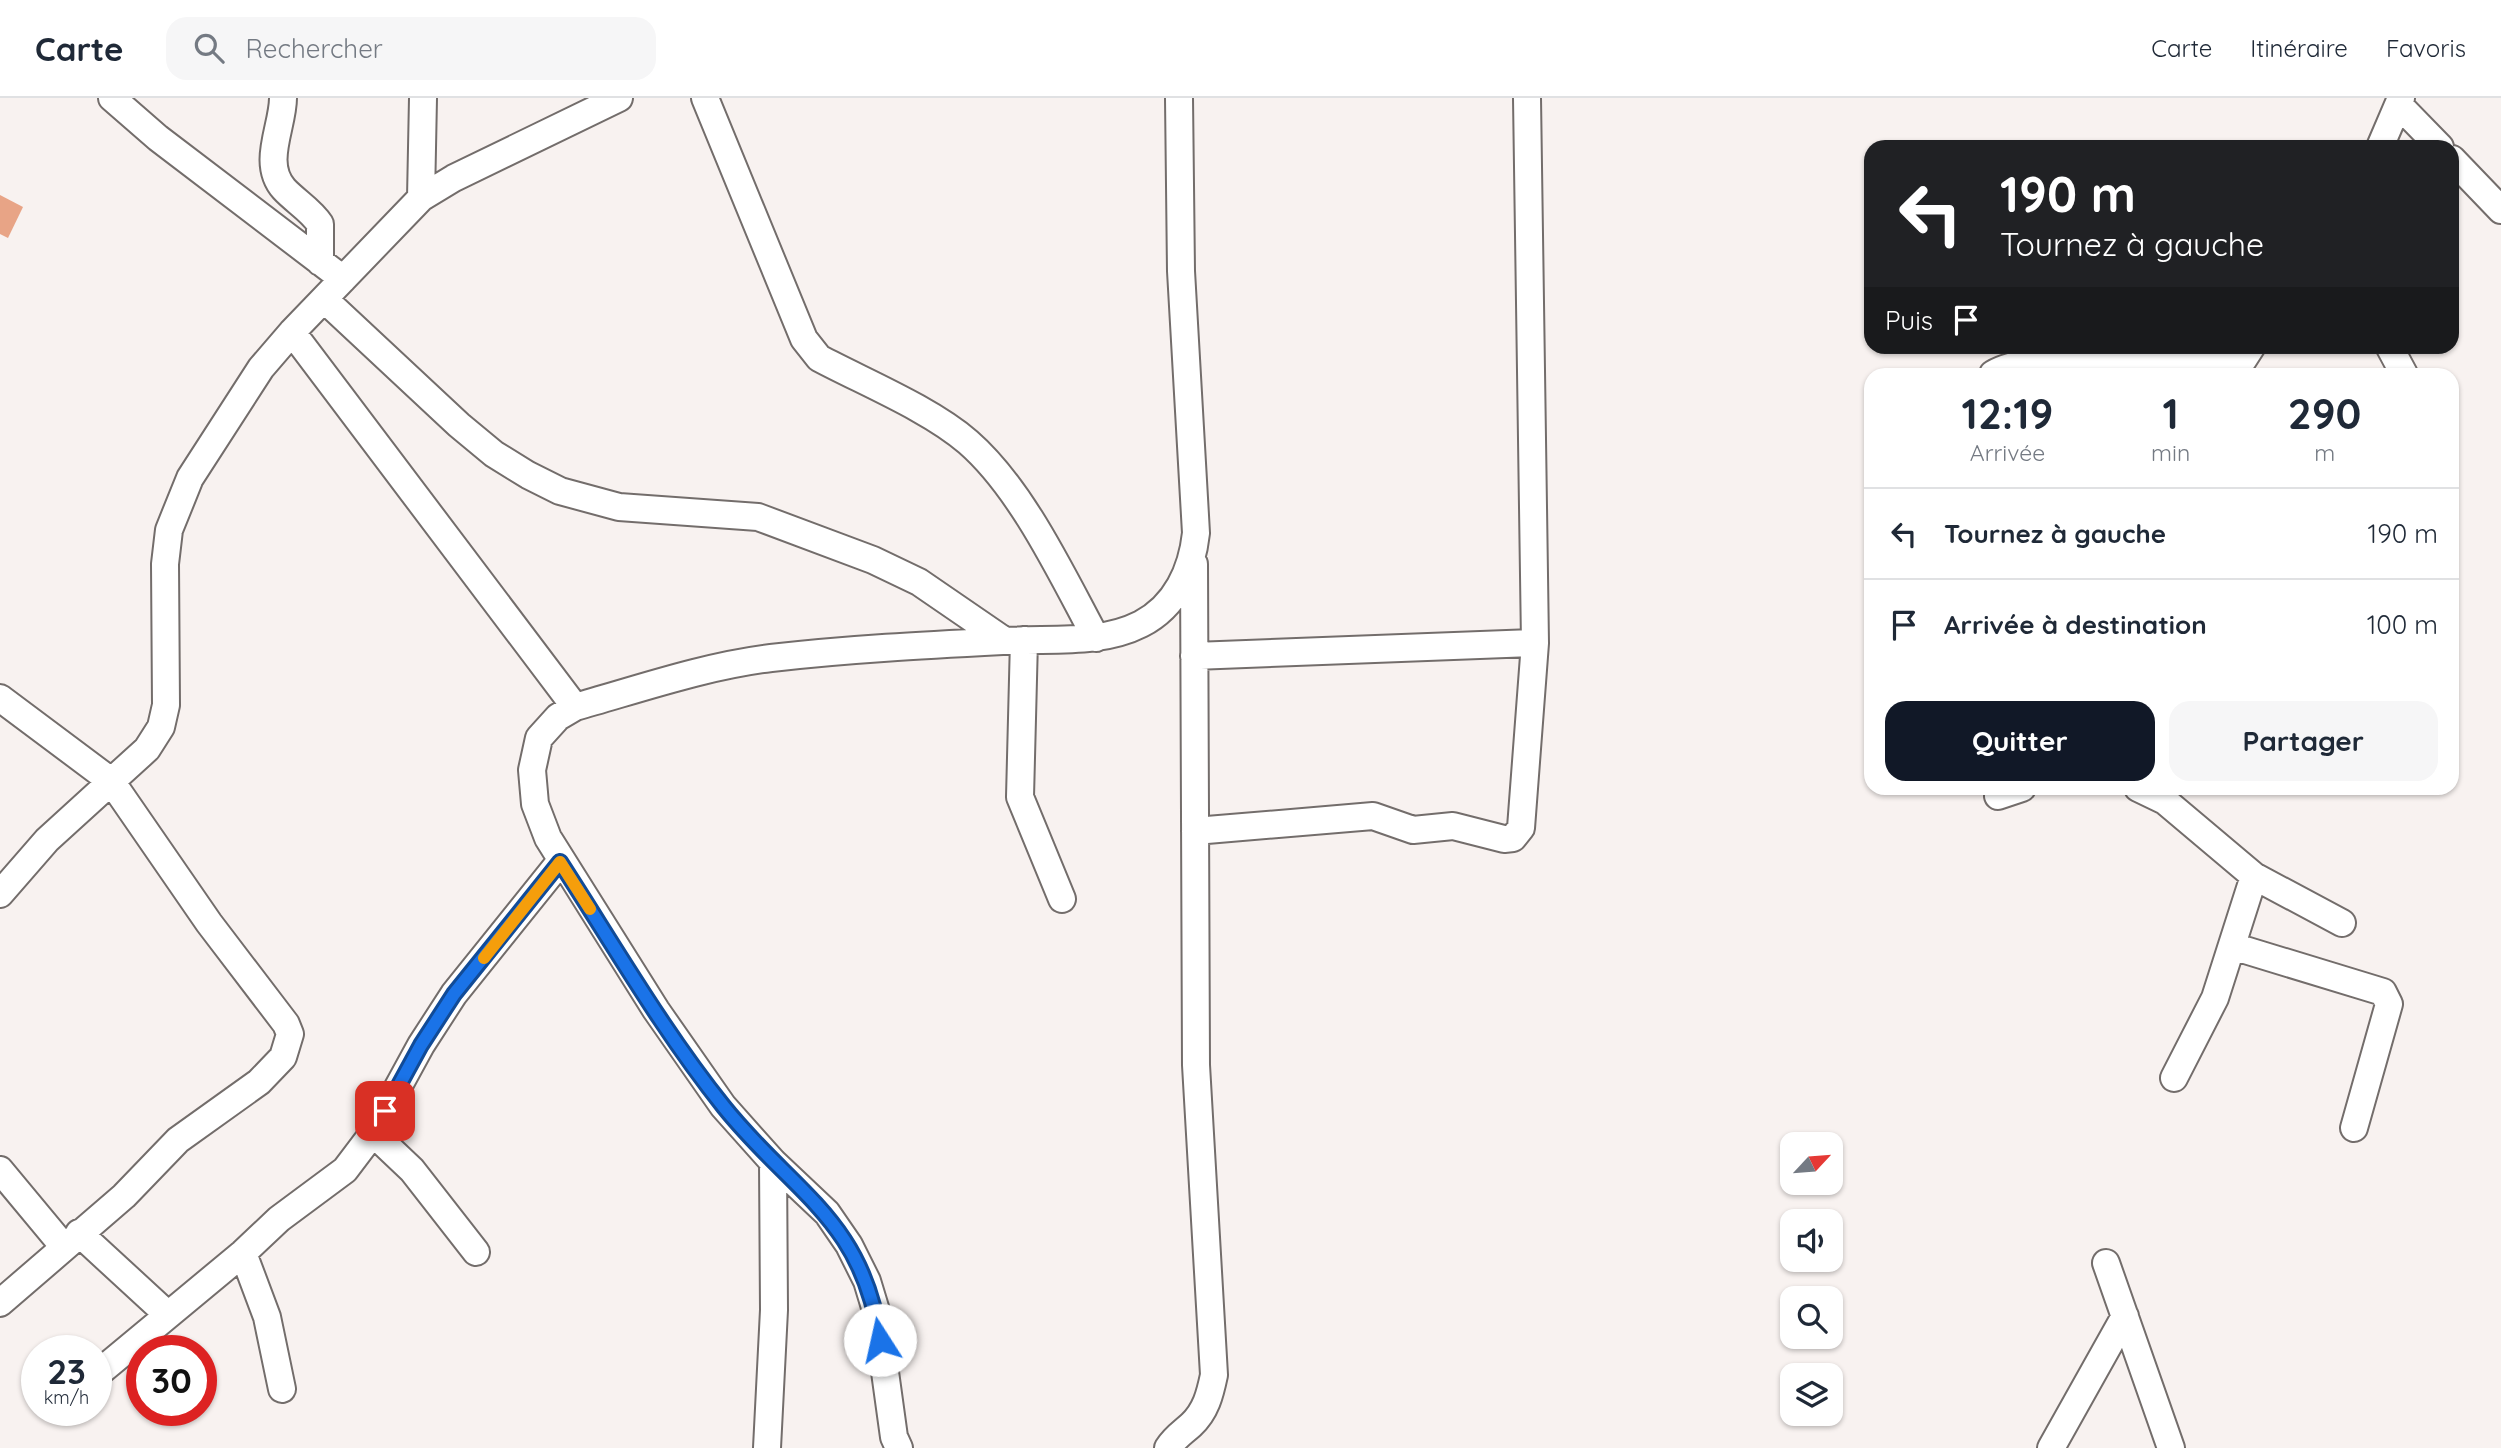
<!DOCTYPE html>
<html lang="fr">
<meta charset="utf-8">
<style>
body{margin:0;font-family:Quicksand,sans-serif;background:#f6f6f7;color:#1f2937;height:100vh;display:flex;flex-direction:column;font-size:26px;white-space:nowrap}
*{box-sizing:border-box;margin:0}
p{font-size:23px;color:#747a83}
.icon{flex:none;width:38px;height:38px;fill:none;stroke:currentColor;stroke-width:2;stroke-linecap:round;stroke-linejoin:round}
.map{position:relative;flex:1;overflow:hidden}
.details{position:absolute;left:1864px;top:270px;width:595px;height:427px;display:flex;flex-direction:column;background:#fff;border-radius:21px;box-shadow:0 2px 5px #0004}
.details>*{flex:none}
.top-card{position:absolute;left:1864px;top:42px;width:595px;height:214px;border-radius:21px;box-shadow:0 2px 5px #0004;background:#202124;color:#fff;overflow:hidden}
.needle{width:46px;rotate:64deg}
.buttons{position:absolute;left:1780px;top:1034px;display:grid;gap:14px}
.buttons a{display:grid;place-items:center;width:63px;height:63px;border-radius:14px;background:#fff;box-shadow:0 2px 5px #0004;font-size:35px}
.speed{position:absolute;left:21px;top:1237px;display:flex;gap:14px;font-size:35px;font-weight:700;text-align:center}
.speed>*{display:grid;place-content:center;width:91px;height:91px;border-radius:50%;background:#fff;box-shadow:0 2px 5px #0004;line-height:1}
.speed small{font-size:18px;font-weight:400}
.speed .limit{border:10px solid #d22;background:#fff;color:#111}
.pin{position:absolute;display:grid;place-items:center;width:60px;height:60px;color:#fff;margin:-30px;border-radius:14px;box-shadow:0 4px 10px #0006}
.me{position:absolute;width:77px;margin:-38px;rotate:350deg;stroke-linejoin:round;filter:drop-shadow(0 0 5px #0008)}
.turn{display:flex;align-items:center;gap:24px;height:147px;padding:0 21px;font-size:32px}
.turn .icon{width:91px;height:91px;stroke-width:2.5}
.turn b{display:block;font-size:49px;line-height:60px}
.then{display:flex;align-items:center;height:66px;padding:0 21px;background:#0003;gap:14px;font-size:26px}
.eta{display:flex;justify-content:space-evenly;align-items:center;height:119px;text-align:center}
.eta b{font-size:42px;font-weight:800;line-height:49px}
.cta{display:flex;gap:14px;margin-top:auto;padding:14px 21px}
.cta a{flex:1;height:80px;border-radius:21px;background:#111827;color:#fff;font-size:28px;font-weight:800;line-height:80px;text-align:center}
.cta a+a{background:#f6f6f7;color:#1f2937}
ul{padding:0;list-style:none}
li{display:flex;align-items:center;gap:21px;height:91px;padding:0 21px;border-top:2px solid #e0e1e3}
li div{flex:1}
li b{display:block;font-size:26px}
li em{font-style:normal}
header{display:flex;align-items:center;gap:42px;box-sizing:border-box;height:98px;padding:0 35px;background:#fff;border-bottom:2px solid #e0e1e3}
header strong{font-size:33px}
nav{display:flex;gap:38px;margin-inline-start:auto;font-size:24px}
.search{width:490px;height:63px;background:#f6f6f7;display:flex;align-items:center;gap:18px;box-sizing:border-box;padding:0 24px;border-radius:21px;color:#747a83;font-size:26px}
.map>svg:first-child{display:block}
.building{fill:#e8a486}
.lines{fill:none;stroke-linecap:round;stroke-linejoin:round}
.minor-casing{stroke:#736d6b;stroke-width:30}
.minor{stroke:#fff;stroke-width:26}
.route-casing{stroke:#114b97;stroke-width:18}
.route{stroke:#1a73e8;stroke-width:12}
.slow{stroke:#f59e0b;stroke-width:12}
</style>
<header>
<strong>Carte</strong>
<div class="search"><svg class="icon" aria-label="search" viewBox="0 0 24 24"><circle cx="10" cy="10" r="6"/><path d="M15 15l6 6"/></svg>Rechercher</div>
<nav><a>Carte</a><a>Itinéraire</a><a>Favoris</a></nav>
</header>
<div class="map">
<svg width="2501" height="1350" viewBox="0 0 2501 1350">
<rect width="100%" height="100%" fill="#f8f2f0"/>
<path class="building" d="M0,97L23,109L8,140L0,136Z"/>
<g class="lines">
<defs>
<path id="minor" d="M112,0L158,40L343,181
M283,0C283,29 261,65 284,91C295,103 311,112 320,126V164
M705,0L804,241L819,260C864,284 930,311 968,344C1022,391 1062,477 1096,540
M2399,7L2440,49
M2380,49L2401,0
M2452,61L2501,112
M421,100L423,0
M324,201L459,327L494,356L528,377L560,393L619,409L758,419L873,462L919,484L1005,543
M292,234L575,609
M2389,248L2404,276
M1993,276C2041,248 2169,266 2228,269L2243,262L2252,248
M1024,542L1020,699L1062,801
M1194,558L1535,545
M0,600L111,683L209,825L286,926L290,936L283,959L259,984L178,1042L124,1098L0,1205
M2138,690L2165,703L2254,778L2342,825
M1998,698L2022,690
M1195,733L1373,718L1413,732L1453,728L1504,741L1513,740L1521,730L1535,545L1527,0
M0,796L47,742L147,651L161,629L166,607L165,466L169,432L190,380L261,270L292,234L421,100L454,80L619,0
M2232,848L2383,894L2389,906L2354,1030
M2174,980L2215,900L2254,778
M373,1035L412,1072L476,1154
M0,1072L64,1149
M79,1135L167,1216
M243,1155L267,1219L282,1291
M2106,1165L2171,1350
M96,1277L243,1155L279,1121L345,1072L373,1035L421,947L454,896L560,764
M767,1350L774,1212L773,1064
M899,1350L894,1339L877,1216L867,1183L849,1147L827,1115L773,1064L723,1008L656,912L548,740L535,706L532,672L539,640L558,619L575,609C639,591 705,568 771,560C848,551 927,547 1005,543C1050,540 1100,547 1141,526C1176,508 1192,472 1196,435L1181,173L1179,0
M1168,1350C1174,1340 1182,1335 1191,1327C1206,1313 1210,1296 1214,1277L1196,967L1194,466
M2051,1350L2125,1218"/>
</defs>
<use href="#minor" class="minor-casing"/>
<use href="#minor" class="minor"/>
</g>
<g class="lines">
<defs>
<path id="route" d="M385,1013L421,947L454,896L560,764C613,846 663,933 724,1009C792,1094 863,1121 880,1242"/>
</defs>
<use href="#route" class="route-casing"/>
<use href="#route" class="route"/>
<path class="slow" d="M484,860L560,764L590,811"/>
</g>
</svg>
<div class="buttons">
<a><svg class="needle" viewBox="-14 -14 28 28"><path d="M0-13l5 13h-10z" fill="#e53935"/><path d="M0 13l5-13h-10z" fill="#747a83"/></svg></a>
<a><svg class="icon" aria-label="sound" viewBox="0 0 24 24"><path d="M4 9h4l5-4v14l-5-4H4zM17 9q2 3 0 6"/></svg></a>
<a><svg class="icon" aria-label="search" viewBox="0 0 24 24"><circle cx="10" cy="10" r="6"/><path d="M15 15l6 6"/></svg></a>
<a><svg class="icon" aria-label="layers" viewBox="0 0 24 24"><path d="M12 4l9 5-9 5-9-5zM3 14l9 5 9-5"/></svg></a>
</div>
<div class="speed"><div>23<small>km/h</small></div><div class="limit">30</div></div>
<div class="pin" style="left:385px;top:1013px;background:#d93025"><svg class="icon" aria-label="arrive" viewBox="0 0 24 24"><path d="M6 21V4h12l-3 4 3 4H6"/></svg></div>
<svg class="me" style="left:880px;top:1242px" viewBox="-20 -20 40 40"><circle r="19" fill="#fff"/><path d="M0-13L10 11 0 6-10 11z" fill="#1a73e8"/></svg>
<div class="top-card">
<div class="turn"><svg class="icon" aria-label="left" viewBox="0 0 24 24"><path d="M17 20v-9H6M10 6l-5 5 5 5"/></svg><div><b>190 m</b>Tournez à gauche</div></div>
<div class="then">Puis<svg class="icon" aria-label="arrive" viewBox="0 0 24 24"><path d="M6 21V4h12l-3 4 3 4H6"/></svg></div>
</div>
<section class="details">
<div class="eta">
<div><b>12:19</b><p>Arrivée</p></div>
<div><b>1</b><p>min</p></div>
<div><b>290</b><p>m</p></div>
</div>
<ul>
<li><svg class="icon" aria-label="left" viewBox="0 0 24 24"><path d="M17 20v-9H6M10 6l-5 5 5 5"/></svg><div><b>Tournez à gauche</b></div><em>190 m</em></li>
<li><svg class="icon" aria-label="arrive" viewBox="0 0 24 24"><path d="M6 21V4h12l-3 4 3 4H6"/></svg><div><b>Arrivée à destination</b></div><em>100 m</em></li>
</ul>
<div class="cta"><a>Quitter</a><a>Partager</a></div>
</section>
</div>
